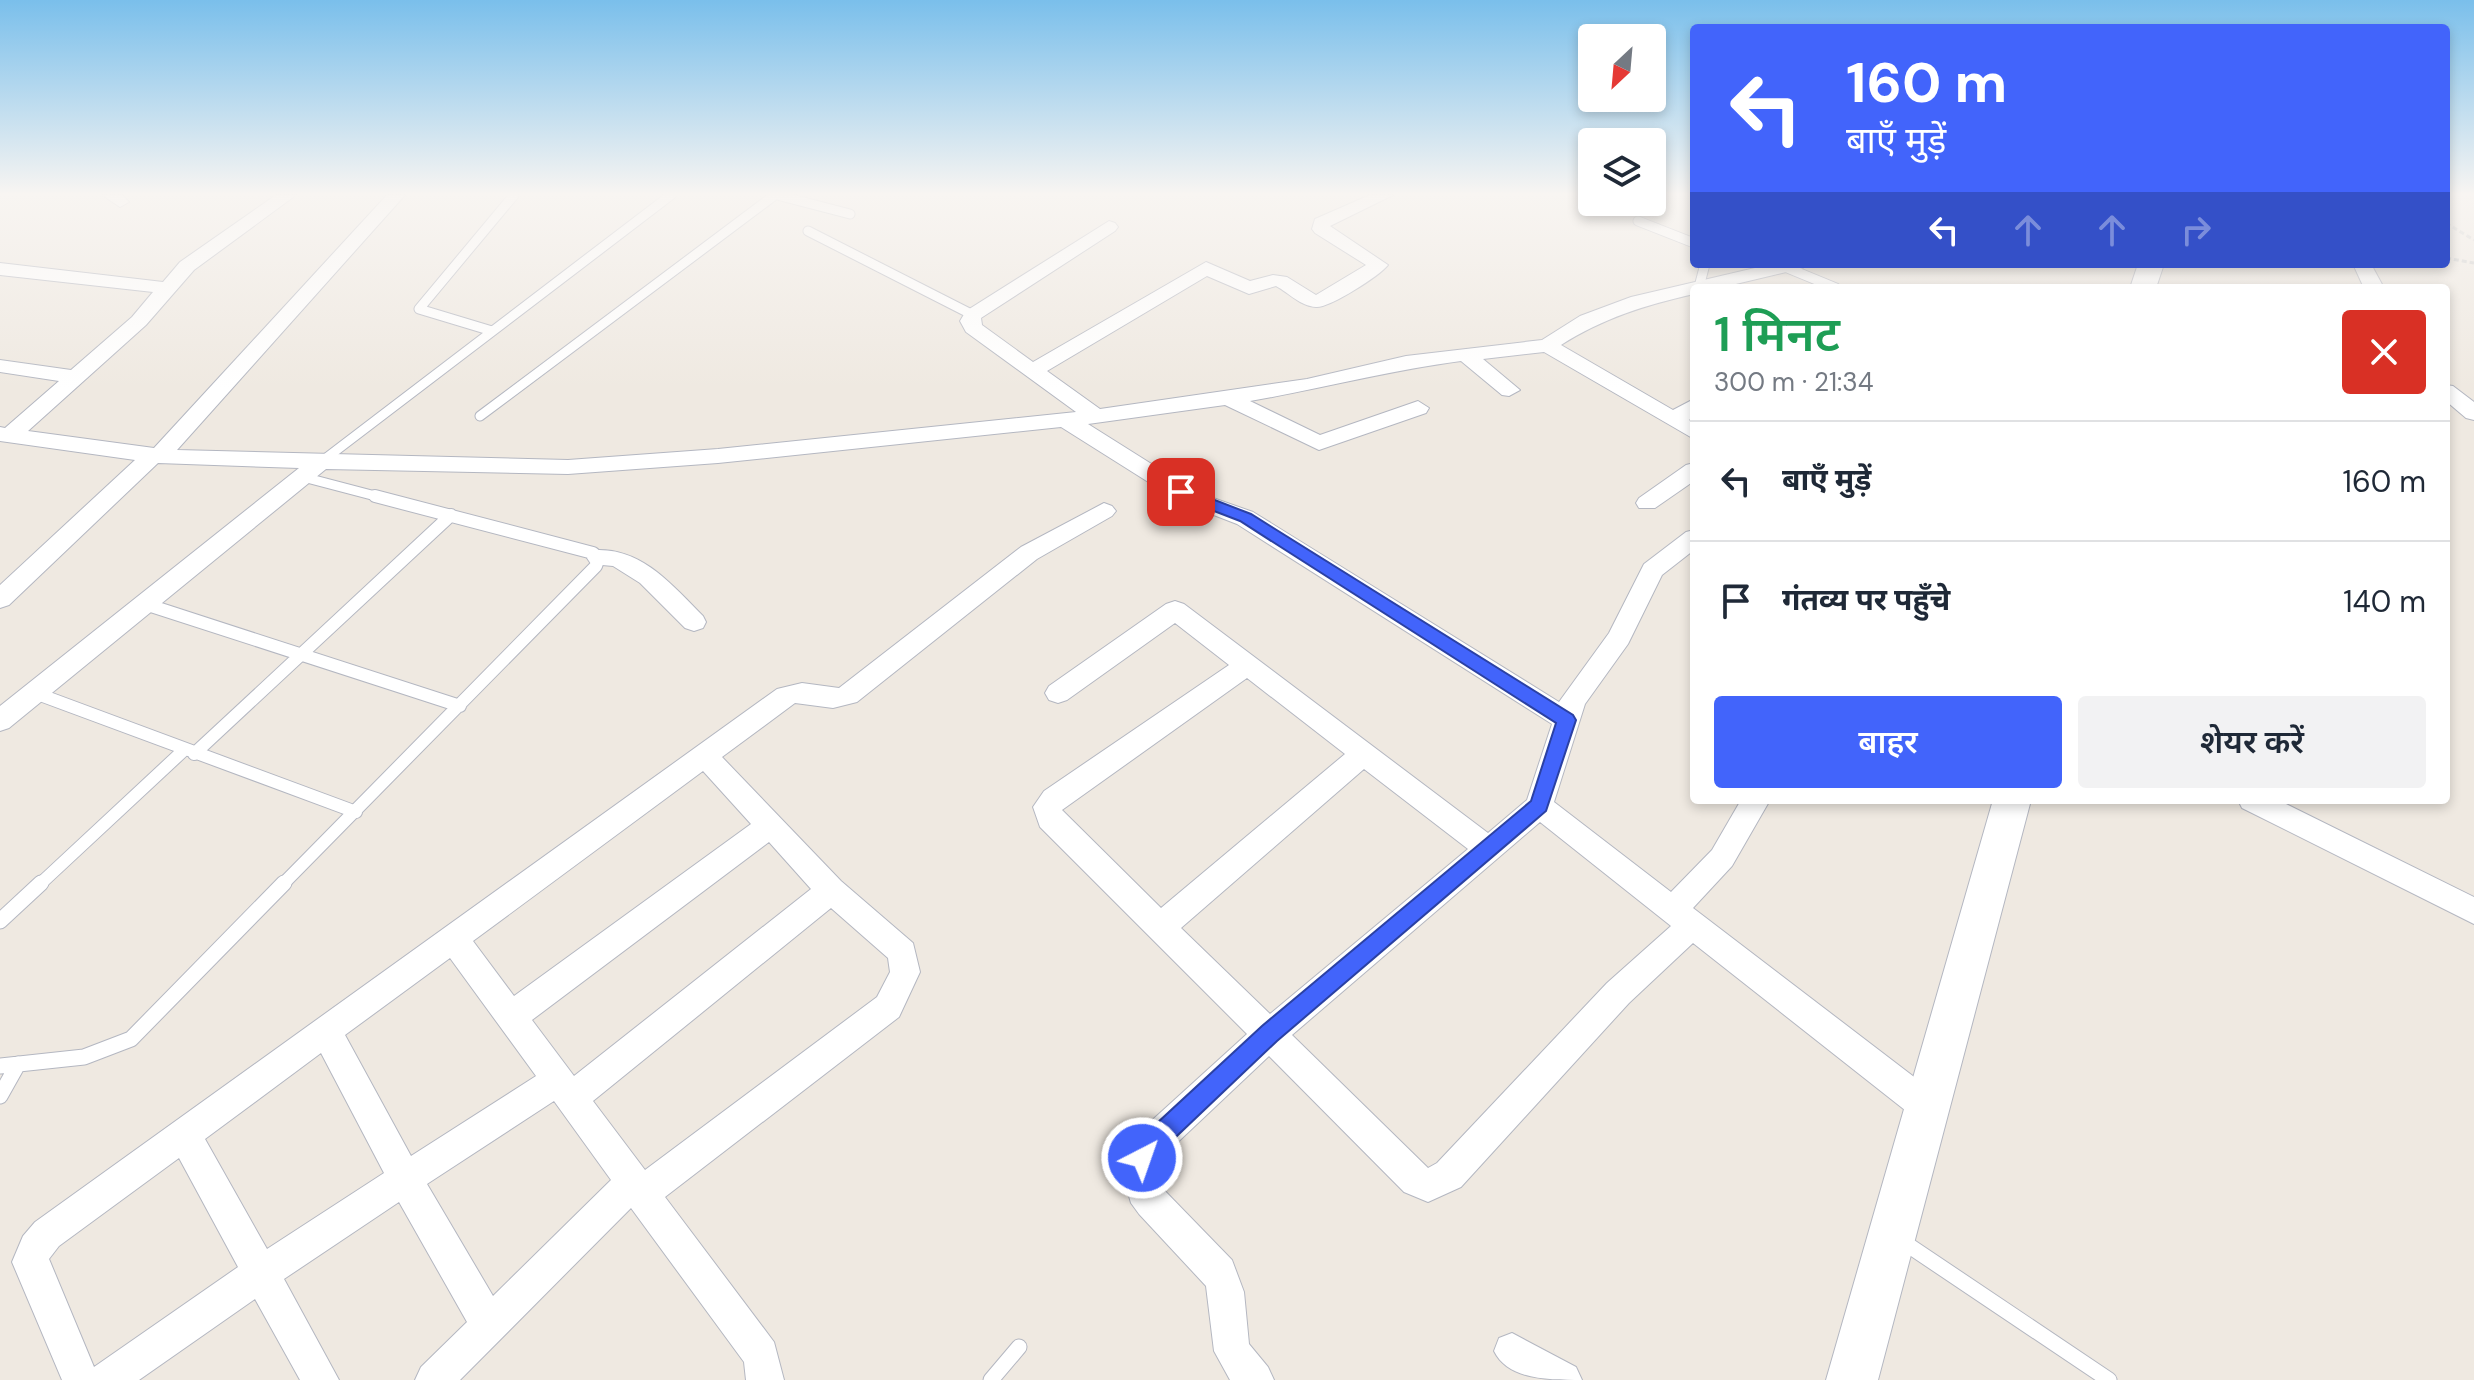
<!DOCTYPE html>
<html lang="hi">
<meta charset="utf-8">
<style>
body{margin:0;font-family:"DM Sans","Noto Sans Devanagari",sans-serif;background:#f2f2f3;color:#1f2937;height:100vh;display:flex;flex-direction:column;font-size:30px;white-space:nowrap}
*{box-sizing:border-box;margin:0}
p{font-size:26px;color:#747a83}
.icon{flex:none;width:44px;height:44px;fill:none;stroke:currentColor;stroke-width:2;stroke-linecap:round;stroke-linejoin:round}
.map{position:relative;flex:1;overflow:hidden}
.panel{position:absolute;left:1690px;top:284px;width:760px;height:520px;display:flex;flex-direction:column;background:#fff;border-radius:8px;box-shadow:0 4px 12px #0003}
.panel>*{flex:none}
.hud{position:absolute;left:1690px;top:24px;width:760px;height:244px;border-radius:8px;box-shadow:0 4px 12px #0003;background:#4264fb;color:#fff;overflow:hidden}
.needle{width:52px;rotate:206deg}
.controls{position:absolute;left:1578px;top:24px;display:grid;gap:16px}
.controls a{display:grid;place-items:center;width:88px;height:88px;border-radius:8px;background:#fff;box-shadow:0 4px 12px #0003;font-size:40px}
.pin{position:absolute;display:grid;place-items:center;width:68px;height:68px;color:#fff;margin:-34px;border-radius:16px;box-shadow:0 4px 12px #0006}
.me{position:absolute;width:88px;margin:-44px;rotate:41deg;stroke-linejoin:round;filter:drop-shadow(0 0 6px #0008)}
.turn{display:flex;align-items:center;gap:28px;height:168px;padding:0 24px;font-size:36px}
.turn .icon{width:104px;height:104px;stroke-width:2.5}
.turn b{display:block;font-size:56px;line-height:68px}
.lanes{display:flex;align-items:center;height:76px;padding:0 24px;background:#0003;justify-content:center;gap:40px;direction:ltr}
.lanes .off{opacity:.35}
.round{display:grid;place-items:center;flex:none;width:84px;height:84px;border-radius:8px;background:#f2f2f3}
.head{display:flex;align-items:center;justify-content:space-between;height:136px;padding:0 24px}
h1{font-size:48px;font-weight:600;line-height:60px;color:#1e9e55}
.button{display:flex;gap:16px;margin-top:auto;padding:16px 24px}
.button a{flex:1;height:92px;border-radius:8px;background:#4264fb;color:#fff;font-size:32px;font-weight:600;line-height:92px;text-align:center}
.button a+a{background:#f2f2f3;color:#1f2937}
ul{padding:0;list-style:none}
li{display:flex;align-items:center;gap:24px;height:120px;padding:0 24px;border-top:2px solid #e0e1e3}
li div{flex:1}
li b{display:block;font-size:30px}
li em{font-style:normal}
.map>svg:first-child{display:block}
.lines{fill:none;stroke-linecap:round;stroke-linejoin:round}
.lane-far2-casing{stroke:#b4b7c1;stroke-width:11}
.lane-far1-casing{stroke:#b4b7c1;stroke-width:14}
.lane-casing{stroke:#b4b7c1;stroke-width:17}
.street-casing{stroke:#b4b7c1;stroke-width:2}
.secondary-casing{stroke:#b4b7c1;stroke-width:2}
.path{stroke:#c9c9c9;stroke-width:3;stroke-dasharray:5 3;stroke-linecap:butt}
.lane-far2{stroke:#fff;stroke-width:9}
.lane-far1{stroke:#fff;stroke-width:12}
.lane{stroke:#fff;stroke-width:15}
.street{fill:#fff;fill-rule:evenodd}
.secondary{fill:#fff;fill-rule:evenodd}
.route{fill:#4264fb;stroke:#2b41a3;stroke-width:2}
</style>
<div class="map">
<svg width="2474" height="1380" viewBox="0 0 2474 1380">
<rect width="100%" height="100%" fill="#efe9e1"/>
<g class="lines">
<defs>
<path id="lane-far2" d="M777,195L850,214
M1638,221L1694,243
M808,231L973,315
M1785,267L1836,288
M1699,287L1705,264
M492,331L419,309L514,195
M480,416L775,195
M321,462L671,195
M303,477L383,498"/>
<path id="lane-far1" d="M145,604L460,706
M35,693L356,812
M194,754L451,515
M39,885L184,750
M282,885L596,566L599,558L593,553L375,496"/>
<path id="lane" d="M0,921L41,883
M0,1066L84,1057L131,1039L284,883
M0,1096L18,1064
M1899,1239L2109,1380
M991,1380L1019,1347"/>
<path id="street" d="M102,195H122L129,202L120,207Z
M276,195H296L194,270L146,325L28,431L154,448L387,195H405L177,450L568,460L718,449L1076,412L966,332L960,321L966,311L1109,221L1115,223L1118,227L1115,231L981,318L982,325L1033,362L1206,262L1250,281L1273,275L1287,277L1316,295L1366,265L1315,233L1312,229L1315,219L1370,195H1393L1330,226L1388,265C1379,276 1330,308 1316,307C1300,306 1289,293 1276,286L1249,294L1207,276L1047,371L1100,409L1307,379L1406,356L1542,340L1580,316L1631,297L1772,264H1805L1803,268L1719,288H1694V294C1646,305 1603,318 1561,345L1673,410L1694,399V416L1689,420L1694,423V439L1544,352L1483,359L1520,390L1509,396L1502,395L1461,361C1390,370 1321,389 1250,401L1320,435L1418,401L1429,408L1426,413L1319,450L1225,405L1088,424L1196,492L1253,512L1559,702L1609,633L1644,564L1686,532L1694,530V550L1662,575L1628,644L1585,704L1554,802L1671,892L1712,850L1741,800H1770L1732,866L1693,908L1939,1096L1943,1107L1939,1118L1927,1123L1915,1118L1693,943L1629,1003L1461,1187L1428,1202L1404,1192L1269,1056L1162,1157C1155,1169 1156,1178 1164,1190L1232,1260L1244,1292L1249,1344L1268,1367L1274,1380H1230L1214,1351L1206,1286L1139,1214L1131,1203L1123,1175L1125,1161L1138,1133L1247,1034L1040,827L1033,807L1044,791L1229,665L1175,623L1067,700L1058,703L1049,700L1045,693L1049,686L1166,604L1175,601L1184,604L1488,833L1527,800L1552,724L1237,524L1180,502L1061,427L718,463L568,474L326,469L9,728L0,731V706L299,468L158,463L9,605L0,608V585L135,460L0,441V427L5,428L59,381L0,372V360L71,370L132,317L153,292L0,275V263L163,282L180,262ZM1247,678L1345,754L1161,908L1062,810ZM1364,769L1468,849L1270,1014L1181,928ZM1540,822L1671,926L1607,983L1437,1163L1428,1168L1292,1035Z
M2353,264H2371L2384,288H2364Z
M2446,385L2453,386L2474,402V420L2466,418L2446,401Z
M1694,463V481L1655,508H1639L1636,503L1639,498L1686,465Z
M1104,503L1112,506L1116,511L1112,516L1037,559L857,702L833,708L795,703L722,757L841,881L913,943L920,972L899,1017L665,1197L774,1342L784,1380H746L744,1362L631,1208L460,1380H415L421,1367L467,1322L399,1202L284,1279L339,1380H300L255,1299L139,1380H62L12,1262L23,1236L35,1222L777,689L802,683L839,688L1021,547ZM703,771L751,824L514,996L473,941ZM769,842L811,889L574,1076L532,1020ZM831,908L888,958L890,972L877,997L645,1170L593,1101ZM450,958L536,1076L411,1156L345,1035ZM321,1053L384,1173L267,1249L205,1139ZM554,1101L611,1180L493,1296L427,1184ZM179,1158L238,1267L94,1367L49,1259L59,1246Z
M599,550C644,550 673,586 703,616L706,622L703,628L694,631L685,628L640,583L613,566L591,564L587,558L591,552Z
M2238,800H2278L2474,897V924L2242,808Z
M1512,1333L1576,1367L1582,1380C1549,1380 1508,1380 1494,1351L1499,1338Z"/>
<path id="secondary" d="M2138,264H2164L2156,288H2130Z
M1993,800H2031L1878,1380H1826Z"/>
</defs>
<use href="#lane-far2" class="lane-far2-casing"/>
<use href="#lane-far1" class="lane-far1-casing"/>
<use href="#lane" class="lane-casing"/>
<use href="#street" class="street-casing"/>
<use href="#secondary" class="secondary-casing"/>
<path class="path" d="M2446,223L2474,240
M2446,258L2474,263"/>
<use href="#lane-far2" class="lane-far2"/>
<use href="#lane-far1" class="lane-far1"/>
<use href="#lane" class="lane"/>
<use href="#street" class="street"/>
<use href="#secondary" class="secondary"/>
</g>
<linearGradient id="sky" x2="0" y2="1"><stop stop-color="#7abfeb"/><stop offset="0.5" stop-color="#f8f5f2"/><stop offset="1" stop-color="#f8f5f2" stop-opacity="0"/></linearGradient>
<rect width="2474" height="388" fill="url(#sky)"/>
<path class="route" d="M1181,487L1251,514L1573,715L1576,720L1546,811L1277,1041L1159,1153L1151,1166L1142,1170L1134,1166L1130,1158L1142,1137L1262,1026L1531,801L1556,723L1240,521L1175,496L1173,492Z"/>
</svg>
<div class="controls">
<a><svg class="needle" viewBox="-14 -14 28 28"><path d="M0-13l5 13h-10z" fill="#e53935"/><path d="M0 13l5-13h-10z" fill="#747a83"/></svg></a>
<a><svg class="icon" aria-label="layers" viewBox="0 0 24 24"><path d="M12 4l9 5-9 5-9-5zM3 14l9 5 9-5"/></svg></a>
</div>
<div class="pin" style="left:1181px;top:492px;background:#d93025"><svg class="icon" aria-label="arrive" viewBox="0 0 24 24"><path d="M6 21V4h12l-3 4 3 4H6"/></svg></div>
<svg class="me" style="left:1142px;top:1158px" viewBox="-20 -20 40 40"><circle r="17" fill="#4264fb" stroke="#fff" stroke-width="3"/><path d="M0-11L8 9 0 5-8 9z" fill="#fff"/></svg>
<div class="hud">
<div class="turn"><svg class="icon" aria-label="left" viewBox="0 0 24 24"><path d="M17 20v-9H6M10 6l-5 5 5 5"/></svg><div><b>160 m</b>बाएँ मुड़ें</div></div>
<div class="lanes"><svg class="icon" aria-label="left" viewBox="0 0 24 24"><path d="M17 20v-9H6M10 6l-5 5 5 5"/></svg><svg class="icon off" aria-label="ahead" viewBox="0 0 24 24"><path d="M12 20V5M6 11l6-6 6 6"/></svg><svg class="icon off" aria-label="ahead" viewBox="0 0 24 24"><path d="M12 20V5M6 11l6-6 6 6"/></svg><svg class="icon off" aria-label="right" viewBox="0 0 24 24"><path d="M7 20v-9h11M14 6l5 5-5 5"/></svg></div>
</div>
<section class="panel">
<div class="head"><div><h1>1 मिनट</h1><p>300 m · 21:34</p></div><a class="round" style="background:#d93025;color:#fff"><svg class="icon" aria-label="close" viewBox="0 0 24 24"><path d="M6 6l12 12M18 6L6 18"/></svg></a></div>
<ul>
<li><svg class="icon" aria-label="left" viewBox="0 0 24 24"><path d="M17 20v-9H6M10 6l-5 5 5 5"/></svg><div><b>बाएँ मुड़ें</b></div><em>160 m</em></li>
<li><svg class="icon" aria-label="arrive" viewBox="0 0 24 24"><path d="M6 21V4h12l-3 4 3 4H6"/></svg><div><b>गंतव्य पर पहुँचे</b></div><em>140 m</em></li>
</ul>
<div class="button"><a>बाहर</a><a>शेयर करें</a></div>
</section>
</div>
